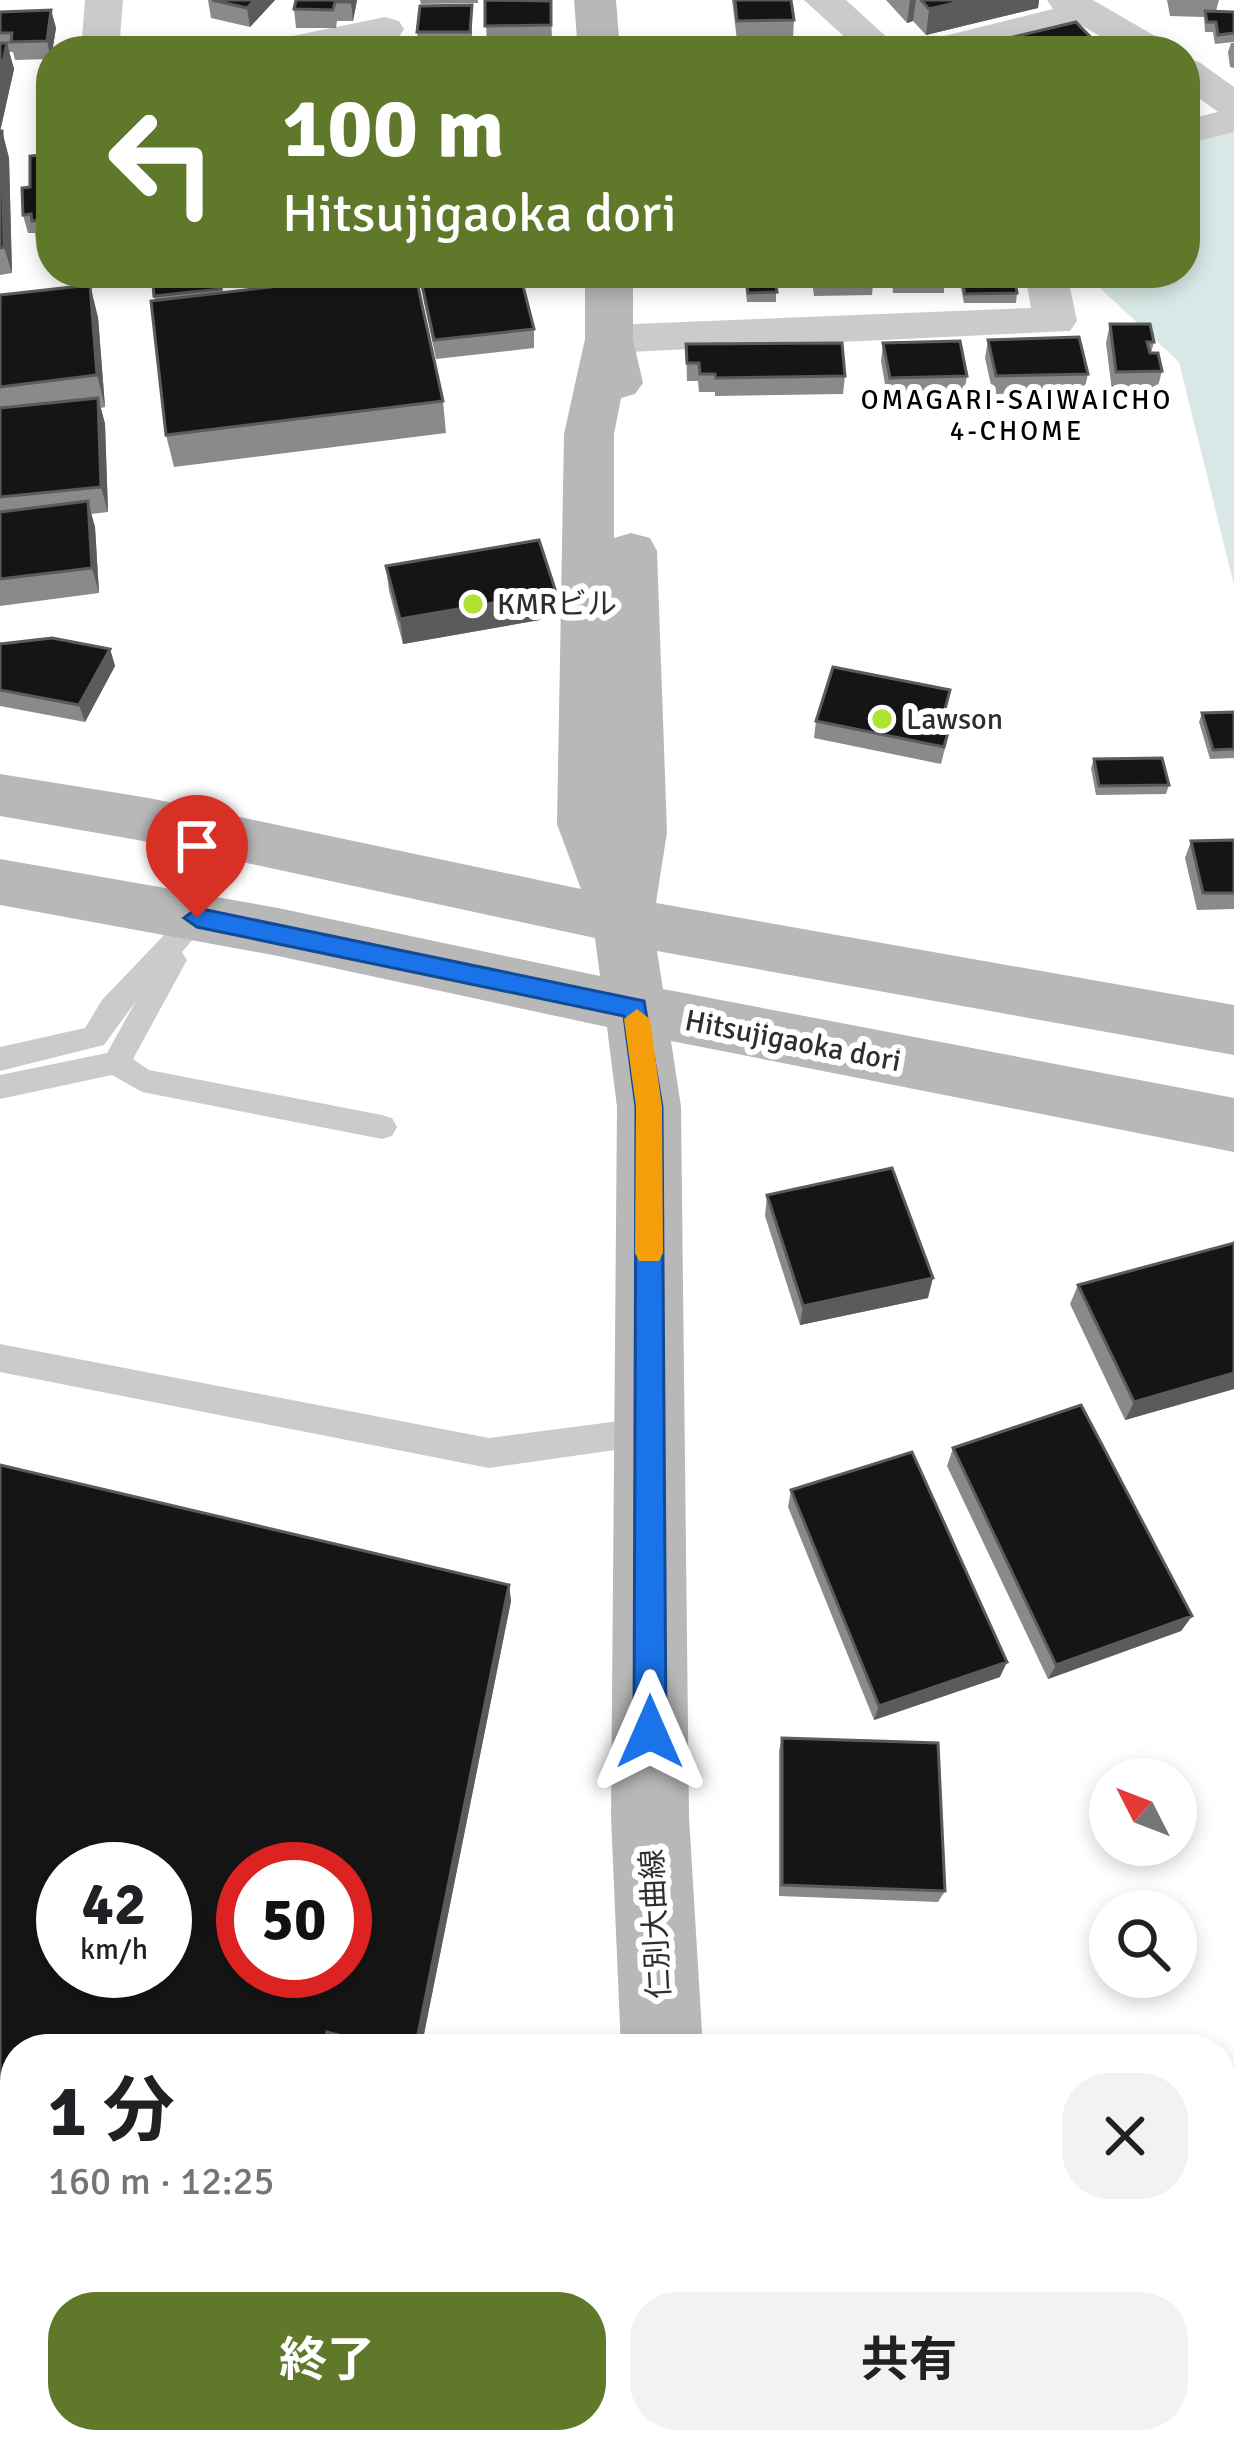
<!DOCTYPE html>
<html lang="ja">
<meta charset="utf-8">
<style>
body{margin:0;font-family:Signika,"Noto Sans JP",sans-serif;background:#f2f2f2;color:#202124;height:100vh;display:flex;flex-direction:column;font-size:45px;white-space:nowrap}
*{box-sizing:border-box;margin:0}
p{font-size:39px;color:#757577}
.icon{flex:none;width:66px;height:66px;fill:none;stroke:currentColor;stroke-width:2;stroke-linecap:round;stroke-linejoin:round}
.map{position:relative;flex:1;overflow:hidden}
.side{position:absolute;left:0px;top:2034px;width:1236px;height:420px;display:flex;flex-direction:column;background:#fff;border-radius:48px 48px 0 0;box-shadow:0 6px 18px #0003}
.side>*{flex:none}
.top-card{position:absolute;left:36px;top:36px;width:1164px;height:252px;border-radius:48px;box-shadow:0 6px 18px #0003;background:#60782a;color:#fff;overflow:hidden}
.needle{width:78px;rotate:312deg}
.fabs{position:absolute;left:1089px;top:1758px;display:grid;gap:24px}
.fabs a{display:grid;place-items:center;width:108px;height:108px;border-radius:50%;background:#fff;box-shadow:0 6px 18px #0003;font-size:60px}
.speed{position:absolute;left:36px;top:1842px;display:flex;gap:24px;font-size:60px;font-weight:700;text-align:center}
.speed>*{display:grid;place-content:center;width:156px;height:156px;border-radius:50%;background:#fff;box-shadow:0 6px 18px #0003;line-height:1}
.speed small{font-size:30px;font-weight:400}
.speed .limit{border:18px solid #d22;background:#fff;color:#111}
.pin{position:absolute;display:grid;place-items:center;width:102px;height:102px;color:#fff;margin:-123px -51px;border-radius:50% 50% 50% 0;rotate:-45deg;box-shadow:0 0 12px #0007}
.pin .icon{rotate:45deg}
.me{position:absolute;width:132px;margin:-66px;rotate:0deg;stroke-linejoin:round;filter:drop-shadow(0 0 9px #0008)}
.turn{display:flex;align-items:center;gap:42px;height:252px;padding:0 48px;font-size:54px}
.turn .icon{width:156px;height:156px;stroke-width:2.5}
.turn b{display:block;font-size:84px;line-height:102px}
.round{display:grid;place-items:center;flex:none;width:126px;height:126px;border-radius:48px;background:#f2f2f2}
.summary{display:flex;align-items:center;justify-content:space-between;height:204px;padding:0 48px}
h1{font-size:72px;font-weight:700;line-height:90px}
.action{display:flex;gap:24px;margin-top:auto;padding:24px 48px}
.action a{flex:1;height:138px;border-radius:48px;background:#60782a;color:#fff;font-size:48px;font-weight:700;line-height:138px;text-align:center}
.action a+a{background:#f2f2f2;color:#202124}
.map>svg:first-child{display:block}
.green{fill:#d9e8e6}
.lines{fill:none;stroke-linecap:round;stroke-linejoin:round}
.lane{fill:#cbcbcb;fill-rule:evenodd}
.street{fill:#cbcbcb;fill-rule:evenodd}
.secondary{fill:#b8b8b8;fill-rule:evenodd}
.wall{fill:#8a8a8a;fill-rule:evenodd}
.shaded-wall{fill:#5b5b5b}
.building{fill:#151515;stroke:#5b5b5b;stroke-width:3;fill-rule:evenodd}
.route{fill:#1a73e8;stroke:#114b97;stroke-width:3}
.slow{fill:#f59e0b}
.poi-dot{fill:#afe332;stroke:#fff;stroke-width:4.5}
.labels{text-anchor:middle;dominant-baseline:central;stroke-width:12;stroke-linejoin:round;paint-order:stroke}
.far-neighbourhood-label{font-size:27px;letter-spacing:3px;fill:#000;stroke:#fff}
.poi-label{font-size:30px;fill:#2e2e2e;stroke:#fff;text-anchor:start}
.street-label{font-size:30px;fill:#2e2e2e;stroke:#fff}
</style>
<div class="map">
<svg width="1234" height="2454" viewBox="0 0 1234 2454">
<rect width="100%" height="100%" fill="#fff"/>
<path class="green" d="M1234,120V585L1179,362L1084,273H1185V132Z
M1221,2372L1234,2387V2454H861L890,2439H1221Z"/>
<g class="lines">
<path class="lane" d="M197,907L211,918L182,952L187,960L133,1059L149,1070L382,1115L392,1118L397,1127L392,1136L382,1139L142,1092L112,1075L0,1099V1075L107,1053L136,1001L104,1045L0,1071V1047L85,1028L102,1000L187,911Z
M0,1344L489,1438L650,1417L661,1421L666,1431L661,1441L650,1445L489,1468L0,1372Z"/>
<path class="street" d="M85,0H123L119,51H81Z
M804,0H846L902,51H860Z
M1047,0H1093L1167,43L1172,51H1125L1081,25L977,51H911L916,43L1053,9Z
M385,17L399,21L404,29L399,37L332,51H253L258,43Z
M1185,58L1199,62L1234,87V132L1185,144V120L1218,112L1185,88Z
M1025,273H1067L1077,321L1070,331L609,353L593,349L587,339L593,329L609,325L1031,308Z"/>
<path class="secondary" d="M574,0H616L620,51H578Z
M585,273H633V339L643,383L635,394L621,398L614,434V538L631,533L650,538L657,551L667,832L656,903L1234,1005V1055L657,951L663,989L1234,1098V1152L671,1041L681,1107L689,1817L703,2049H621L611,1817L617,1107L607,1027L278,956L0,905V859L278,908L600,976L595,938L149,842L0,816V774L149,798L581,889L557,824L564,434L585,339Z
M638,2439H728L729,2454H639Z"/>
</g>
<path class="wall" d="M208,0H275L250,27L211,18Z
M296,0H357L353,21H337L336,28H296L294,9Z
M420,0H478V3L421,4Z
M485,0L551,1L552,44L487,45Z
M732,0H791L794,20L793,38L737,40Z
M886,0H1039L1038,8L926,35L913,21L907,23Z
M1167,0H1219L1216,11L1234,12V42L1215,44L1213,32H1205L1204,17L1170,16Z
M472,5V50L419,51L417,32Z
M51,10L56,28L51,59L15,60L13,52H9L14,69L0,131H2L9,158L12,273L0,275V12Z
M1013,37L1098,51H1011Z
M1231,43H1234V68L1230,67L1228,52Z
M51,154V238L36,240L35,233H28L23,215L30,187Z
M221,273L223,292L389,273H454V280L417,284L443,401L446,433L174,467L166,435L154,296Z
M483,273H523L524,278L521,279L534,329V348L436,359L424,303L422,285L484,278Z
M744,273H797V286H776V302H747Z
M811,273H874L872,295L814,296Z
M891,273H944V293H893Z
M958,273H1014L1017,293L1016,303H964Z
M0,295L98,317L105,407L101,408L105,424L108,512L91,514L95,527L99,593L0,606Z
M1110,324L1154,342L1151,353L1162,371L1157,390L1112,391L1106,343Z
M988,340L1088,374L1084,392L993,394L985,358Z
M883,343L967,376L964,394L887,396L881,361Z
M686,344L845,376L843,394L715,396V392H699L698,381H687Z
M386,566L557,617L403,644L389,591Z
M0,644L110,649L115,666L85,722L0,706Z
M1234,712V758L1210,759L1199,722L1202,713Z
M945,713L949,732L941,764L814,738L816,721Z
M1094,759L1169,785L1166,794L1096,795L1091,768Z
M1234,840V909L1197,910L1185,858L1191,841Z
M767,1195L928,1298L800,1325L765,1216Z
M1234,1243V1389L1125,1420L1070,1304L1078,1285Z
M953,1448L1192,1616L1181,1631L1048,1679L947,1466Z
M0,1465L509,1585L511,1601L421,2049H366L333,2040L330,2049H15V2439H181L164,2454H0ZM63,1869H165V1971H63ZM243,1869H345V1971H243Z
M791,1490L1000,1677L874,1720L788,1507Z
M782,1738L945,1891L938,1902L779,1896V1751Z"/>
<path class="shaded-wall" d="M255,0H275L250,27L247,8Z
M351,0H357L353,21L351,2Z
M910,0H916L913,21L907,23Z
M967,0H1039L1038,8L926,35L929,9Z
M51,10L56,28L51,59L47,41Z
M7,43L14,69L0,132V74Z
M2,131L9,158L12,273L4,247Z
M523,273L524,278L486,283V274Z
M90,285L98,317L105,407L97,375Z
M98,398L105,424L108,512L101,487Z
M88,501L95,527L99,593L92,568Z
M556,592L557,617L403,644L400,619Z
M110,649L115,666L85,722L79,705Z
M933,1278L928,1298L800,1325L803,1306Z
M1234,1373V1389L1125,1420L1134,1402Z
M509,1585L511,1601L421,2049H415Z
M1192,1616L1181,1631L1048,1679L1056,1665Z
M1007,1662L1000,1677L874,1720L879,1706Z
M327,2032L333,2040L330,2049H322Z
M171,2439H181L164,2454H154Z"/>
<path class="building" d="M212,0H255L247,8Z
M296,0H351V2H335L333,10L294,9Z
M485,0L551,1V25L485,26Z
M735,0H791L794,20L737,21Z
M921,0H967L929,9Z
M472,5L470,32H417L420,6Z
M51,10L47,41L11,42L12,33H0V12Z
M1205,11L1234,12V33L1218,35L1216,22H1207Z
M1076,22L1099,46L1080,51H1026L1013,37Z
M993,40L1002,51H948Z
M344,41L346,49L357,48L358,51H315L314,44Z
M0,43H7L0,74Z
M0,131H2L4,247L0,248Z
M51,154V219L32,221L31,214L23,215L22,188L30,187V156Z
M152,273H219L221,289L154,296Z
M389,273H415L443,401L166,435L151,301Z
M745,273H797V276L775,277L777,292L748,293Z
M815,273H874V277L816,278Z
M893,273H944L946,283H894Z
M961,273H1014L1017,293L965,294Z
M520,274L534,329L434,340L422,285Z
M90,285L97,375L0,387V295Z
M1110,324H1150L1154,342H1147L1150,353H1158L1162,371L1116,372Z
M1079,337L1088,374L996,376L988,340Z
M960,341L967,376L890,378L883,343Z
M842,343L845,376L716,378L715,374H700L699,363H687L686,344Z
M98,398L101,487L0,497V408Z
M88,501L92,568L0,579V512Z
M539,540L556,592L400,619L386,566Z
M52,638L110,649L79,705L0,690V644Z
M833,667L950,690L944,713L953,714L944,747L816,721Z
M1234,712V749L1213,750L1202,713Z
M1162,758L1169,785L1099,786L1094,759Z
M1234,840V893H1203L1191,841Z
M892,1168L933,1278L803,1306L767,1195Z
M1234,1243V1373L1134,1402L1078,1285Z
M1081,1405L1192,1616L1056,1665L953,1448Z
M912,1452L1007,1662L879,1706L791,1490Z
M0,1465L509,1585L415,2049H392L327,2032L322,2049H15V2439H171L154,2454H0ZM63,1869H165V1971H63ZM243,1869H345V1971H243Z
M782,1738L938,1743L945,1891L782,1885Z"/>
<path class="route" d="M197,908L644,1001L662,1107L666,1732L661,1743L650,1747L639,1743L634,1732L636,1107L624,1016L197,927L184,918Z"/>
<path class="slow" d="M637,1009L650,1019L662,1107L663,1253L659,1261H639L635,1253L636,1107L624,1019Z"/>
<g class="poi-dot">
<circle cx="473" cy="604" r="12"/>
<circle cx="882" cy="719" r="12"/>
</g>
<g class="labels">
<g class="far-neighbourhood-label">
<text x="1017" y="400">OMAGARI-SAIWAICHO<tspan x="1017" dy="31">4-CHOME</tspan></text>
</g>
<g class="poi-label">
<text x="497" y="604">KMRビル</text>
<text x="906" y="719">Lawson</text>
</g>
<g class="street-label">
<text transform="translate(793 1041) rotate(11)">Hitsujigaoka dori</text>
<text transform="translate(656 1924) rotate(-93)">仁別大曲線</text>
</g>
</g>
</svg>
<div class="fabs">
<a><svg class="needle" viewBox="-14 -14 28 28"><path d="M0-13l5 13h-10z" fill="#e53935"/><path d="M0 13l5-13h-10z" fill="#757577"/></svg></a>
<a><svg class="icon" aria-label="search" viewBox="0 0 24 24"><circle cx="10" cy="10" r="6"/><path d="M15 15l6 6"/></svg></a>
</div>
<div class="speed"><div>42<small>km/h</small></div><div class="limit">50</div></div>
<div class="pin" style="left:197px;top:918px;background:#d93025"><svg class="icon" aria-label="arrive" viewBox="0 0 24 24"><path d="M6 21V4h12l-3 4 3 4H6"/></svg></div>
<svg class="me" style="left:650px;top:1732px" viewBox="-20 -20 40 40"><path d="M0-17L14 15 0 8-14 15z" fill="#1a73e8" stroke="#fff" stroke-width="4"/></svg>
<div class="top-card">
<div class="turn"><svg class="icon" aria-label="left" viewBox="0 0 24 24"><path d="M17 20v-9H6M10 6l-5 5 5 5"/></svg><div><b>100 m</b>Hitsujigaoka dori</div></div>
</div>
<section class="side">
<div class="summary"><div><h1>1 分</h1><p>160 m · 12:25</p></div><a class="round"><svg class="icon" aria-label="close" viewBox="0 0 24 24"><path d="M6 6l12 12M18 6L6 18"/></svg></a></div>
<div class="action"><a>終了</a><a>共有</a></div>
</section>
</div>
